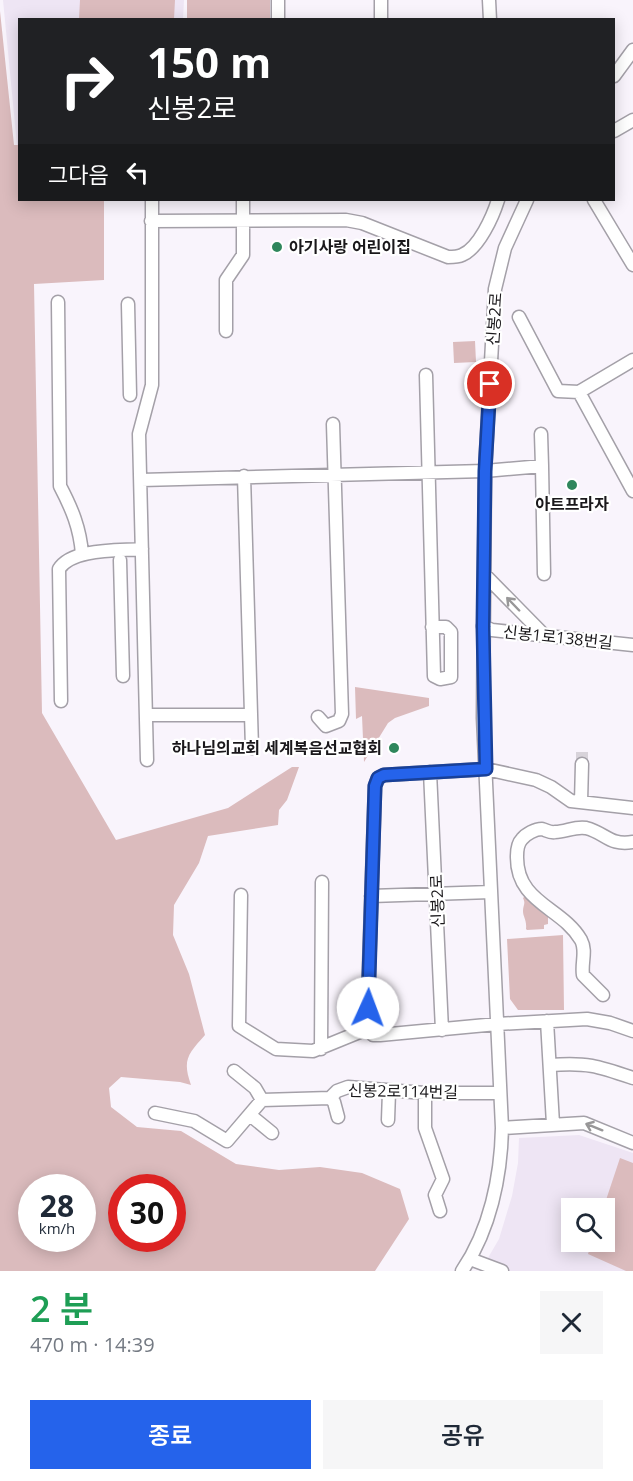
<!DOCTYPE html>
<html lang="ko">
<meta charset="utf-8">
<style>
body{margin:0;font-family:"Open Sans","Noto Sans KR",sans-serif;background:#f6f6f7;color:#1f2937;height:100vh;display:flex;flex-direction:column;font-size:22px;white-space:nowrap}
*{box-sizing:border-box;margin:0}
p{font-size:20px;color:#747a83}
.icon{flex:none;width:33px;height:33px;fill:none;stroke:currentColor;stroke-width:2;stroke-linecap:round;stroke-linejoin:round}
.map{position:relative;height:1271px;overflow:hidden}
.drawer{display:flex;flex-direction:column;background:#fff;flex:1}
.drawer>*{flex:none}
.guide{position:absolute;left:18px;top:18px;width:597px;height:183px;border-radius:0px;box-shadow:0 3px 15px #0003;background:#202124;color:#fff;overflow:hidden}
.controls{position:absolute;left:561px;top:1198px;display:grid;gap:12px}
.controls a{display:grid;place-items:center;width:54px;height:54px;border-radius:0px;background:#fff;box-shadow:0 3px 15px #0003;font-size:30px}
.speed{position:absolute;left:18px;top:1174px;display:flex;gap:12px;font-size:30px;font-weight:700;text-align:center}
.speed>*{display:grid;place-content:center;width:78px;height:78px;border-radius:50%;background:#fff;box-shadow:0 3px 15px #0003;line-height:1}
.speed small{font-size:15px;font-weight:400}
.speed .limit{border:9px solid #d22;background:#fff;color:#111}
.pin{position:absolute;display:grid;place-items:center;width:51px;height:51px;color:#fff;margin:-26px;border:3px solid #fff;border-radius:50%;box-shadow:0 2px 6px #0007}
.me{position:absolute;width:66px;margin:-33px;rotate:2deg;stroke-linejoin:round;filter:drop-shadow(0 0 4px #0008)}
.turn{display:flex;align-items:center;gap:21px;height:126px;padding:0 30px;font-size:27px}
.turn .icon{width:78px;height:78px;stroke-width:2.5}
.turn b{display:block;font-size:42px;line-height:51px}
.then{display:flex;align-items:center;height:57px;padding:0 30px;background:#0003;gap:12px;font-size:22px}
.round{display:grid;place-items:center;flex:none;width:63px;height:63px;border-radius:0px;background:#f6f6f7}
.headline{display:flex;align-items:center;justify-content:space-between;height:102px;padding:0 30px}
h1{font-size:36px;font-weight:600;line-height:45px;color:#1e9e55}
.action{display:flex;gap:12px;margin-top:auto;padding:12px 30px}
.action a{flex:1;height:69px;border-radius:0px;background:#2563eb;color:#fff;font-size:24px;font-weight:600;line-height:69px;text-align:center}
.action a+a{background:#f6f6f7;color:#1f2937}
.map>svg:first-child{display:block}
.built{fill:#eee5f4;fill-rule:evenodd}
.green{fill:#dbbbbd;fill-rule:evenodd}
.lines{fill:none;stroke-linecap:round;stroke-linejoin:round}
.minor-tunnel{stroke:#d8d3da;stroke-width:12;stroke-dasharray:12 6;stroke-linecap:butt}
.minor-casing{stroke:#a4a0a8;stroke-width:15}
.minor{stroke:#fff;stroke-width:12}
.oneway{stroke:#989798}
.route-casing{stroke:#184099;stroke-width:15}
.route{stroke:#2563eb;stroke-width:10}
.poi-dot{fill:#2f875c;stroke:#fff;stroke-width:2}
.labels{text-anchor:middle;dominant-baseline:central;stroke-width:4.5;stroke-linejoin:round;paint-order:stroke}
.poi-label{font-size:16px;font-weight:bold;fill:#1a181b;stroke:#fff;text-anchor:start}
.street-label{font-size:16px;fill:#1a181b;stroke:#fff}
</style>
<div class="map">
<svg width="633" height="1271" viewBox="0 0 633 1271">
<rect width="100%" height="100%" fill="#f9f4fc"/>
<path class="built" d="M3,0H184L183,19L20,20V145H17Z
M579,1135L633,1153V1271H509L485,1263L499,1239L512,1196L518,1163L519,1138ZM572,1209H604V1242H572Z"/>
<path class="green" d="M80,0H175L174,19H79Z
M187,0H270V19H187Z
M0,11L14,145H19L20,200H104V280L34,284L42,713L116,840L228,808L292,767H299L287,800L279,810L278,825L208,836L199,863L174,905L173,935L189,974L205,1035C188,1054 182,1060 191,1085L180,1082L121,1077L109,1088L111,1107L137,1127L181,1131L236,1164L279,1170L320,1167L362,1173L400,1189L409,1219L375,1271H0ZM32,1188H82V1239H32ZM122,1188H172V1239H122Z
M475,341L476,362L454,363L453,342Z
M355,687L429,698V706L395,718L388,723L364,762L362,716L356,719Z
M526,895L548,909V924L544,925V929L527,930L526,929C527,920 523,917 523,911C523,905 526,904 523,898Z
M563,935L564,1010H518L510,999L507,939Z
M620,1158L633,1163V1271H626L588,1254L592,1242H604L603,1209Z"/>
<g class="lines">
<path class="minor-tunnel" d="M582,764V746"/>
<defs>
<path id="minor" d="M278,0V20
M381,0V20
M489,0L490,20
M614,76L633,50
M614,131L633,120
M594,200L633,265
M151,221L346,220L362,223L448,257C453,257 458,257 462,255C479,248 493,216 498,200
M58,302L60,486C72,509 80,528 82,554
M128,304L130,395
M519,317L558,391L579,392L633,491
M226,331V280L243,255V200
M426,375L434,676L440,679L451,677V632L446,627H432
M579,392L633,360
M541,434L542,466
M244,476L252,748
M141,480L485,471L542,466L544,574
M120,560L123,676
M484,574L543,634
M483,626L492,630L633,645
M61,701L59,569C72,548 119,551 142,549
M146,715H251
M318,717L326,726L339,721L342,714L333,424
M147,760L139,434L152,385V200
M430,772L442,1030
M581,802L582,764
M633,808L571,801L551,787L536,780L486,769L384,775L378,778L375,786L367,1029L373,1035H380L497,1024L587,1019L610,1023L633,1031
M241,895L239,1026L276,1049L313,1051L367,1029
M371,896L491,892
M603,995L583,975C581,963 587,951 581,940C562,907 516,903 517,856C517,850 518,843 522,839C526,834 535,829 542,829C546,830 550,833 555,832C566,832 575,826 586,828C606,833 609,846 633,842
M547,1021L553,1124
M321,1049L322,882
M550,1065C587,1062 598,1066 633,1078
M234,1071L255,1088L262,1100
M425,1093V1128L443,1179L435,1195L440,1211
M330,1098L334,1102L338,1117
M155,1113L194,1121L227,1141L262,1100L330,1098L337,1091L348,1087L425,1093H500
M250,1115L272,1133
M388,1120L389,1092
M502,1128L584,1123L633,1143
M470,1259L502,1271
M462,1271C490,1230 501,1177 502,1128L483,718L485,471L495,289L505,248L527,200"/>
</defs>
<use href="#minor" class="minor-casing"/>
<use href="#minor" class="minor"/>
</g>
<defs><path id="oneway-shaft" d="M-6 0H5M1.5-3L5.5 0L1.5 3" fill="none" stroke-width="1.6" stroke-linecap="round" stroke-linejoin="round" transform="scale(1.5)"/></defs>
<g class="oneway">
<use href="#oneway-shaft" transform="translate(513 604) rotate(-134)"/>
<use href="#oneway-shaft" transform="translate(594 1127) rotate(-158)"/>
</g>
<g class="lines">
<defs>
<path id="route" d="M368,1008L375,786L378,778L384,775L486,769L483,627L485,471L490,384"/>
</defs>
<use href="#route" class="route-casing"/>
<use href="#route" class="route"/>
</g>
<g class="poi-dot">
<circle cx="277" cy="247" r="6"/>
<circle cx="572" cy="485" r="6"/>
<circle cx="394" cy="748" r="6"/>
</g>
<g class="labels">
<g class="poi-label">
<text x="289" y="247">아기사랑 어린이집</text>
<text x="572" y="504" text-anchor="middle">아트프라자</text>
<text x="382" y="748" text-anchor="end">하나님의교회 세계복음선교협회</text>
</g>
<g class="street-label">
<text transform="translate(494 319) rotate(-86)">신봉2로</text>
<text transform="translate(558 637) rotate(6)">신봉1로138번길</text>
<text transform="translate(437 901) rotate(-92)">신봉2로</text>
<text transform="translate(403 1091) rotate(1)">신봉2로114번길</text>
</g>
</g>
</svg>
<div class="controls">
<a><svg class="icon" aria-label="search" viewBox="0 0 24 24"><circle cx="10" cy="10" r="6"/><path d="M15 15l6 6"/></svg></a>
</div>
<div class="speed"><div>28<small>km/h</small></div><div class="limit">30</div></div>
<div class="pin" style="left:490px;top:384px;background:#d93025"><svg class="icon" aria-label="arrive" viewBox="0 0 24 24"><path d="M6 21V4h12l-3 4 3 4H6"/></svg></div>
<svg class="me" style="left:368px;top:1008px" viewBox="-20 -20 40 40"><circle r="19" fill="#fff"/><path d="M0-13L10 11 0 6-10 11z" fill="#2563eb"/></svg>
<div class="guide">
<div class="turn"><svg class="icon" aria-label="right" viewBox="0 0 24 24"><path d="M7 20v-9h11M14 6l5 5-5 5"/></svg><div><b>150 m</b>신봉2로</div></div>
<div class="then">그다음<svg class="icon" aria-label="left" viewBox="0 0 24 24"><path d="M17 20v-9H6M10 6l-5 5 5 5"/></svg></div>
</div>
</div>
<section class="drawer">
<div class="headline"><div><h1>2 분</h1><p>470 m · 14:39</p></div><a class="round"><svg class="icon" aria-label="close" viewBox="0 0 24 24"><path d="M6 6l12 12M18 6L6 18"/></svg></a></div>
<div class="action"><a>종료</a><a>공유</a></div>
</section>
